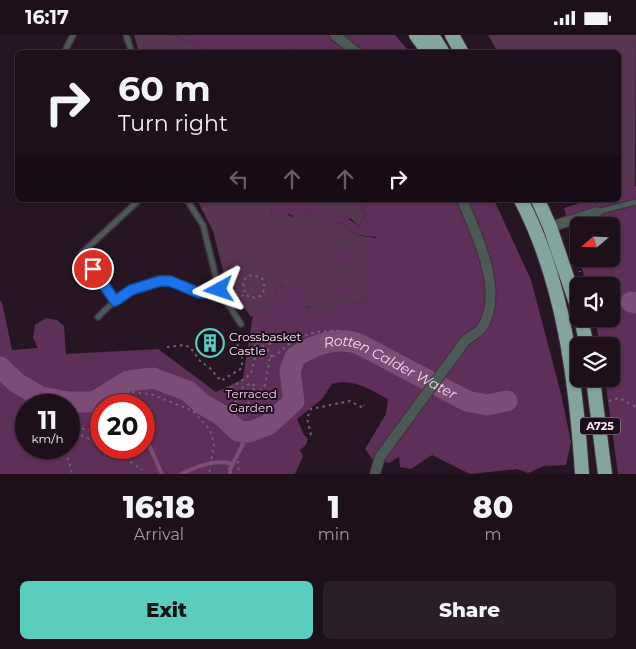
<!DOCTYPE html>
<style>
body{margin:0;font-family:Montserrat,sans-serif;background:#2a1e28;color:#f1f3f6;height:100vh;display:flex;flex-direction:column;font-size:19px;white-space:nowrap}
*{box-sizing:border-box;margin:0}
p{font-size:16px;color:#a09da3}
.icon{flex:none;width:28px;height:28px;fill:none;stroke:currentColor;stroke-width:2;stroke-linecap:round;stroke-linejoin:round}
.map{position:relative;height:439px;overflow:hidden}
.details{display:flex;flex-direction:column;background:#1d101b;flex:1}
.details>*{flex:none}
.guide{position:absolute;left:15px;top:15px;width:606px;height:152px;border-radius:8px;box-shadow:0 1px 4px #0004,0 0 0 1px #3b303a;background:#1d101b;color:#f1f3f6;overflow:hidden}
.needle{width:32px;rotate:251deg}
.buttons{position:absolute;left:570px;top:182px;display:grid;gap:10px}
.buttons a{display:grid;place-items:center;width:50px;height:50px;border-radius:8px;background:#1d101b;box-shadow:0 1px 4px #0004,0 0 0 1px #3b303a;font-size:25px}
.speed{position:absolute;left:15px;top:359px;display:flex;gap:10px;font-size:25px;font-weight:700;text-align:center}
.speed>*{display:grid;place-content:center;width:65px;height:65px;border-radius:50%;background:#1d101b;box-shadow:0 1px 4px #0004,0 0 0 1px #3b303a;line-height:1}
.speed small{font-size:12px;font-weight:400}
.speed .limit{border:8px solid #d22;background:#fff;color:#111}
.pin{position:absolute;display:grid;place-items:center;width:42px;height:42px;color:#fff;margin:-21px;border:2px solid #fff;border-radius:50%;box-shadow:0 1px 5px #0007}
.me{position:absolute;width:55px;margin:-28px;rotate:265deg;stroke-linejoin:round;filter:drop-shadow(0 0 4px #0008)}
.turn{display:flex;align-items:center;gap:18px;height:105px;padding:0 20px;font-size:22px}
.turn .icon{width:65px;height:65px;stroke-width:2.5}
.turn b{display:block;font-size:35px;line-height:42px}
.lanes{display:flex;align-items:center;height:48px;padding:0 20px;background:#0003;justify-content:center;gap:25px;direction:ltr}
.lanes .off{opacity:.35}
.eta{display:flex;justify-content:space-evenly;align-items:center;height:85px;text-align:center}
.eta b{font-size:30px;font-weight:800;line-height:35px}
.primary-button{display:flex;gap:10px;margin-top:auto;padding:10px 20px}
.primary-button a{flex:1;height:58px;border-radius:8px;background:#59cebf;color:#111;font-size:20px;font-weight:800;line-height:58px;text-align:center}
.primary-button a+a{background:#2a1e28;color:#f1f3f6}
.status{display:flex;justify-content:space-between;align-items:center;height:35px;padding:0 25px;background:#1d101b;direction:ltr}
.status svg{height:14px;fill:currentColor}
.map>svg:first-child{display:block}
.green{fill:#583553}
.forest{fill:#5e2f58;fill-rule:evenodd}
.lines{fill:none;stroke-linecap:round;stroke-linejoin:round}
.stream{stroke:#7c4b76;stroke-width:4}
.river{stroke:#7c4b76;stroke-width:21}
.service-casing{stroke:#402f3d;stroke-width:8}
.minor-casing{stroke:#402f3d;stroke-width:12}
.trunk-casing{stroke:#402f3d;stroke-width:16}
.path{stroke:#736370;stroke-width:2;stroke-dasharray:2.5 4;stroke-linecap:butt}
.service{stroke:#4c5957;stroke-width:5}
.minor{stroke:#4c5957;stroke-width:10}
.trunk{stroke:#84a49e;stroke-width:14}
.route-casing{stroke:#114b97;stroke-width:12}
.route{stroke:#1a73e8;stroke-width:9}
.labels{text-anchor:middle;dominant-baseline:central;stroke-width:4;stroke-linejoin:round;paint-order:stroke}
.shield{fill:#1d0c1b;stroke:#b7aab5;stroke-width:1}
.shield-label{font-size:11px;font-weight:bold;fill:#f9edf7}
.poi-label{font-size:12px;fill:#f9edf7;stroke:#1d0c1b;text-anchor:start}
.park-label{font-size:12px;fill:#fbcdf3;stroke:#1d0c1b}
.water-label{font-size:14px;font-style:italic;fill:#f8d9f3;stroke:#1d0c1b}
</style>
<div class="status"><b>16:17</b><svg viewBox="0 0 49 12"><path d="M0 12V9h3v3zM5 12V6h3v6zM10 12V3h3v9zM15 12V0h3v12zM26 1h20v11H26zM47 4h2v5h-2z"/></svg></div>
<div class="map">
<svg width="636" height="439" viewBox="0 0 636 439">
<rect width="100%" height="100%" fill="#271524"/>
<path class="green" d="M134,0H174L210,17H139Z
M488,0H636L635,153L619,157V18L498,17Z
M197,165H268L273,182L284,176L291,182L301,177L312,182L323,167L321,165H354L366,179L359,191L350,183L331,190L341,188L355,200L376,203L366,211L373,237L370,261C352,269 329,280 309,272C299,268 289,256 281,249L272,265L251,282L226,247L213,196Z"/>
<path class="forest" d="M174,0H395L410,17L294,18L291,13L289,17H210Z
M636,151V439H618L605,344H611V311H600L595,284H611V251H587L564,173L589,165H619V157ZM579,191H611V224H579Z
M268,165H321L323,167L319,180L312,182L301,177L298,183L284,177L273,182Z
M354,165H494L531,245L561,359L571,407L566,430L544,431L528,438L517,434L470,439L432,420L411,434L400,432L399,422L389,428L373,425L365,414L386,379L388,364C369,354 353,343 332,349L322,364L297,384L304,400L308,404L306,410L300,415L303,421L295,439H0V266L2,267L12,315L38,313L33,303L35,290L46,283L57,285L64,291L66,319L158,314L216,357L243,344L253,280L272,265L281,249L287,254L294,246L306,263L307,272C330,276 349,271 370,261L364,242L373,237L364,222L366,211L377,202L355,200L341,188L331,190L325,187L328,181L339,178L359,191L366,179ZM26,370H69V412H26ZM101,370H144V412H101Z
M346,214L352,219V228L348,231L337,230L333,218Z
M335 256a7 7 0 1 1 14 0a7 7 0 1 1-14 0Z"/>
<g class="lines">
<path class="stream" d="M104,362L111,370
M144,399L162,439
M181,439C198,431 214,424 233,429
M230,439V434L243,409L238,396"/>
<g class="river">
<path d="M631,267L636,268"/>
<path id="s1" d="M0,332L17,348L41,362L69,367H94L128,346L153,343L188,356L202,369L220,379L238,396L249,397L268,390L294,366L290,336L295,322C315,309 337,301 359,309L467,366L487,370L507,366"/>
</g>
<defs>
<path id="service" d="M126,0L132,18
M64,18L73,0
M187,165L203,190L219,255L241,289
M597,177L636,167
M115,266L82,218L139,165
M98,282C115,264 146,240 172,247C196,252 188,262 219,255"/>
<path id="minor" d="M335,0L357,18
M550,192L597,177
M375,439L380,422L465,306C470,302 477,298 481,294C506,259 476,198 462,165"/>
<path id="trunk" d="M416,0L429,18
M432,0L443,18
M452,0L462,18
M521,165C564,248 576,347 582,439
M538,165L550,192L579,277
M581,284L587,311
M593,344L605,439"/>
</defs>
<use href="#service" class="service-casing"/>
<use href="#minor" class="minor-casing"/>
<use href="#trunk" class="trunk-casing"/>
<path class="path" d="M571,198L580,237
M236,265L245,259L251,263L261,261L265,253L262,243L252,240L246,242L243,248L245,259
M248,299C261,310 254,324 251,339L228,355L230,362L245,374L257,369L260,355L265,350L270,322C279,320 282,314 289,309C306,297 323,295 343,296
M167,312L183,310L190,312L200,326L210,333L221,346L242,333V319L237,309
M268,316L271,303L266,298H259L254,305L264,312L272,322
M232,320L239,313
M233,363L240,354L251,348L256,352L244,363L253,373
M609,366L619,363L636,372
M118,370L131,357L151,359L193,376L210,395L214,409L209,439
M69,392L101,396
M69,395L101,409
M311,400L307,383L311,374L350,366L363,373L364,370
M98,407L101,401
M60,412L69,426L72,439
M109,412L142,435
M238,426L239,439"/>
<use href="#service" class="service"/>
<use href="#minor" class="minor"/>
<use href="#trunk" class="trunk"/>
</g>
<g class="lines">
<defs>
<path id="route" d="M93,234L115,266L131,255L160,246H170L199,258L219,255"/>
</defs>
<use href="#route" class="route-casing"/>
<use href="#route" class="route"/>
</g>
<defs>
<symbol id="building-ring" viewBox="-11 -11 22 22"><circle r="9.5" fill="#1d0c1b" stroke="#59cebf" stroke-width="1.5"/><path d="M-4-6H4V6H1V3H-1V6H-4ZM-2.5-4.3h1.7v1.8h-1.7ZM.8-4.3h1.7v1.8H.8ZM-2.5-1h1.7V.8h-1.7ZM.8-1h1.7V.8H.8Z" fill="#59cebf"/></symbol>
</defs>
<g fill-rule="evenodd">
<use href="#building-ring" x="194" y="292" width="32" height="32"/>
</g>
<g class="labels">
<rect class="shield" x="580" y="382.5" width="40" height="17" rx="4"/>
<g class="shield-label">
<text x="600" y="391">A725</text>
</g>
<g class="poi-label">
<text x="229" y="301">Crossbasket<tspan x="229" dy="14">Castle</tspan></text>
</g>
<g class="park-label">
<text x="251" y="358">Terraced<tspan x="251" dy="14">Garden</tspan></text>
</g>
<g class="water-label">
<text stroke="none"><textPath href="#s1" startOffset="488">Rotten Calder Water</textPath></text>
</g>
</g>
</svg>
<div class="buttons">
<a><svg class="needle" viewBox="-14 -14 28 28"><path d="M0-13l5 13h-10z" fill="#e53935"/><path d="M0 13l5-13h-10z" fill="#a09da3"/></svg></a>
<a><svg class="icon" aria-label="sound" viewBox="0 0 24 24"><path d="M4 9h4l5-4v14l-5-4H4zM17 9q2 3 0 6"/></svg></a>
<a><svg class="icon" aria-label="layers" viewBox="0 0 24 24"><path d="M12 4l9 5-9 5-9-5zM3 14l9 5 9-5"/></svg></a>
</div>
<div class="speed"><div>11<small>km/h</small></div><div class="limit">20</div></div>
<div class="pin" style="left:93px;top:234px;background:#d93025"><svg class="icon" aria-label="arrive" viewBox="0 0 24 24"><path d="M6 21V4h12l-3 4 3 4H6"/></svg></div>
<svg class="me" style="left:219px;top:255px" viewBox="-20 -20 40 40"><path d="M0-17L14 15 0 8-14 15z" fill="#1a73e8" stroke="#fff" stroke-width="4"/></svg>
<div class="guide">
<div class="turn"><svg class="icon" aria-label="right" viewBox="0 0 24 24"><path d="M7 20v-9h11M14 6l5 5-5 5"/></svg><div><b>60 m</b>Turn right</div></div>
<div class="lanes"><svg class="icon off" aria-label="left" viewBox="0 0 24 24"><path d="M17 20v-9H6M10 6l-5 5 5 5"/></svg><svg class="icon off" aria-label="ahead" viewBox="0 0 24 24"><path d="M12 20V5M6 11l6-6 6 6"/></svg><svg class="icon off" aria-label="ahead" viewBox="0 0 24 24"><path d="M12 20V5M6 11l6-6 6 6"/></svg><svg class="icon" aria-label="right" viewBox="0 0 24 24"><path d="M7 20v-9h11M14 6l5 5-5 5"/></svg></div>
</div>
</div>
<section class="details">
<div class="eta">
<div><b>16:18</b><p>Arrival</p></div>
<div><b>1</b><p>min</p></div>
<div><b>80</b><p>m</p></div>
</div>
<div class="primary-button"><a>Exit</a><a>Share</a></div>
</section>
